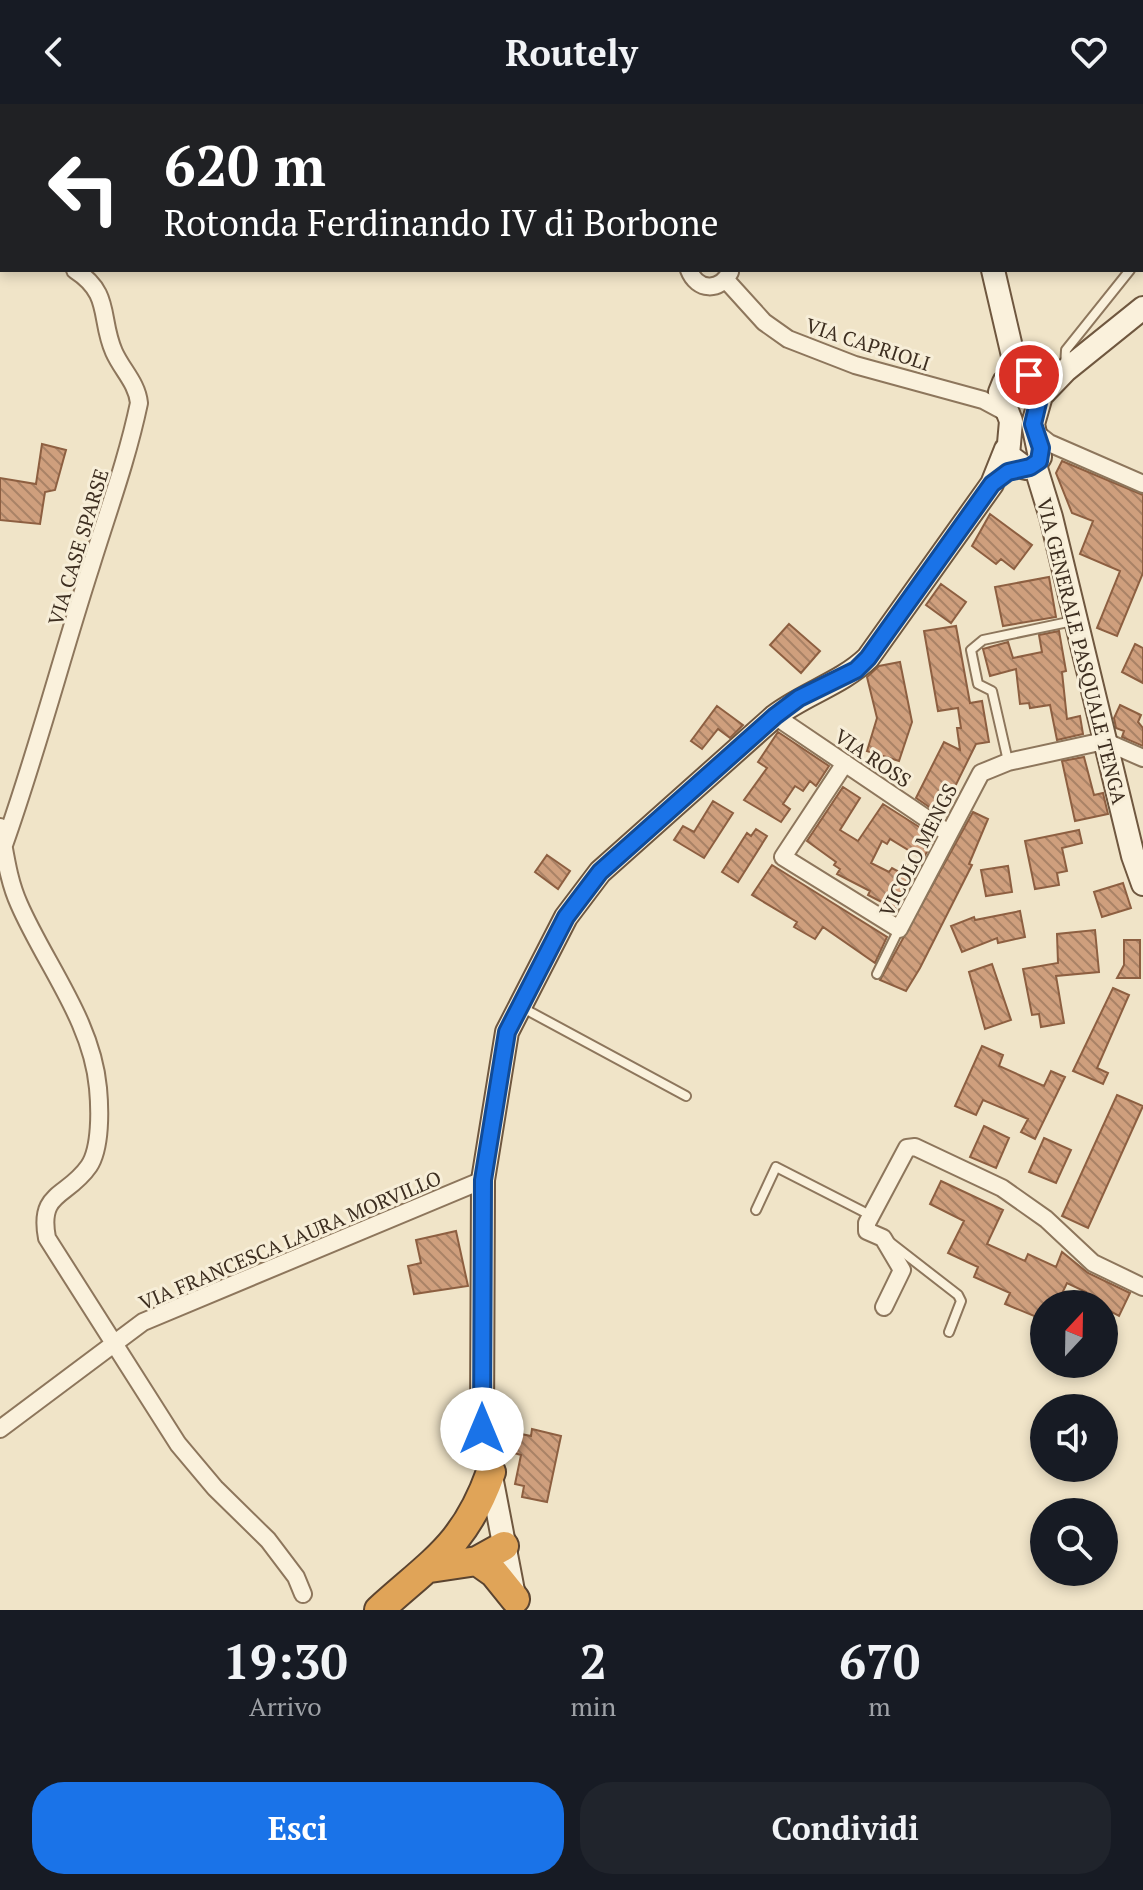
<!DOCTYPE html>
<html lang="it">
<style>
body{margin:0;font-family:"PT Serif",serif;background:#20242c;color:#f1f3f6;height:100vh;display:flex;flex-direction:column;font-size:30px;white-space:nowrap}
*{box-sizing:border-box;margin:0}
p{font-size:26px;color:#9ea1a6}
.icon{flex:none;width:44px;height:44px;fill:none;stroke:currentColor;stroke-width:2;stroke-linecap:round;stroke-linejoin:round}
.map{position:relative;height:1506px;overflow:hidden}
.panel{display:flex;flex-direction:column;background:#171b24;flex:1}
.panel>*{flex:none}
.hud{position:absolute;left:0px;top:0px;width:1144px;height:168px;box-shadow:0 4px 12px #0003;background:#202124;color:#fff;overflow:hidden}
.needle{width:52px;rotate:22deg}
.controls{position:absolute;left:1030px;top:1186px;display:grid;gap:16px}
.controls a{display:grid;place-items:center;width:88px;height:88px;border-radius:50%;background:#171b24;box-shadow:0 4px 12px #0003;font-size:40px}
.pin{position:absolute;display:grid;place-items:center;width:68px;height:68px;color:#fff;margin:-34px;border:4px solid #fff;border-radius:50%;box-shadow:0 2px 8px #0007}
.me{position:absolute;width:88px;margin:-44px;rotate:0deg;stroke-linejoin:round;filter:drop-shadow(0 0 6px #0008)}
.turn{display:flex;align-items:center;gap:28px;height:168px;padding:0 32px;font-size:36px}
.turn .icon{width:104px;height:104px;stroke-width:2.5}
.turn b{display:block;font-size:56px;line-height:68px}
.eta{display:flex;justify-content:space-evenly;align-items:center;height:136px;text-align:center}
.eta b{font-size:48px;font-weight:800;line-height:56px}
.action{display:flex;gap:16px;margin-top:auto;padding:16px 32px}
.action a{flex:1;height:92px;border-radius:32px;background:#1a73e8;color:#fff;font-size:32px;font-weight:800;line-height:92px;text-align:center}
.action a+a{background:#20242c;color:#f1f3f6}
header{display:flex;justify-content:space-between;align-items:center;height:104px;padding:0 32px;background:#171b24;font-size:36px;font-weight:800}
.map>svg:first-child{display:block}
.building{fill:url(#building-back-hatch);stroke:#8d5f41;stroke-width:2}
.lines{fill:none;stroke-linecap:round;stroke-linejoin:round}
.lane-casing{stroke:#8d765c;stroke-width:12}
.street-casing{stroke:#8d765c;stroke-width:20}
.secondary-casing{stroke:#6f573f;stroke-width:26}
.highway-casing{stroke:#5b4430;stroke-width:32}
.lane{stroke:#faf1dc;stroke-width:8}
.street{stroke:#faf1dc;stroke-width:16}
.secondary{stroke:#faf1dc;stroke-width:22}
.highway{stroke:#e0a458;stroke-width:28}
.route-casing{stroke:#114b97;stroke-width:20}
.route{stroke:#1a73e8;stroke-width:14}
.labels{text-anchor:middle;dominant-baseline:central;stroke-width:6;stroke-linejoin:round;paint-order:stroke}
.street-label{font-size:20px;fill:#3d2e20;stroke:#f7eed8}
</style>
<header><svg class="icon" aria-label="back" viewBox="0 0 24 24"><path d="M15 5l-7 7 7 7"/></svg>Routely<svg class="icon" aria-label="heart" viewBox="0 0 24 24"><path d="M12 20l-8-8c-3-5 5-10 8-4 3-6 11-1 8 4z"/></svg></header>
<div class="map">
<svg width="1143" height="1506" viewBox="0 0 1143 1506">
<defs>
<pattern id="building-back-hatch" width="6" height="6" patternUnits="userSpaceOnUse" patternTransform="scale(2)"><rect width="6" height="6" fill="#cf9f7d"/><path d="M-1 5l2 2M0 0l6 6M5-1l2 2" fill="none" stroke="#a98266"/></pattern>
</defs>
<rect width="100%" height="100%" fill="#f0e4c8"/>
<path class="building" d="M42,340L66,346L55,386L45,388L40,420L0,416V374L36,380Z
M1062,357L1143,391V469L1117,532L1097,524L1120,467L1080,450L1093,417L1072,409L1056,369Z
M990,410L1032,441L1014,465L1001,455L996,460L972,442Z
M1049,473L1056,513L1003,522L995,483Z
M941,480L966,498L951,519L926,501Z
M789,520L820,547L801,569L770,541Z
M956,522L970,599L982,597L989,638L976,640L941,711L916,694L944,638L960,646L957,624H961L958,604L938,607L924,527Z
M1059,527L1066,567L1062,568L1067,615L1080,612L1083,630L1057,636L1050,601L1030,604L1029,599L1020,600L1016,565L990,572L983,545L1008,538L1013,554L1042,548L1039,531Z
M1135,540L1143,544V579L1122,568Z
M900,558L912,618L899,657L867,647L877,614L867,573L879,562Z
M1120,601L1141,611L1138,618L1143,624V642L1122,633L1124,627L1116,624L1114,614Z
M717,602L743,621L730,634L718,625L702,645L691,637Z
M778,628L829,662L816,682L810,677L803,687L795,682L783,700L790,705L781,718L744,696L767,664L758,658Z
M1084,653L1094,691L1103,689L1108,710L1075,717L1062,657Z
M843,683L860,694L840,726L858,737L883,700L935,733L923,755L890,735L887,740L882,737L871,759L889,768L892,764L912,775L895,805L868,791L870,787L837,770L840,765L834,761L836,758L807,737Z
M713,697L733,709L704,754L674,736L683,722L694,728Z
M973,708L988,715L969,760L972,761L920,864L906,887L880,876Z
M756,725L767,732L738,778L722,768L747,729L751,732Z
M1079,726L1082,739L1062,744L1067,767L1057,769L1059,781L1035,785L1025,737Z
M547,751L570,767L558,785L535,768Z
M772,761L887,833L875,859L823,823L815,835L794,823L797,818L752,791Z
M1008,762L1012,788L986,792L981,766Z
M1123,779L1131,804L1102,813L1094,788Z
M1020,807L1025,833L998,839L997,834L962,848L951,822L974,813L975,816Z
M1095,826L1099,868L1056,872L1064,919L1041,923L1039,910L1032,911L1023,865L1058,859L1057,830Z
M1124,836H1140V874H1117L1124,861Z
M992,860L1011,916L985,925L969,868Z
M1113,884L1129,891L1097,964L1108,969L1103,980L1073,967Z
M982,942L1003,951L999,962L1044,982L1051,967L1065,973L1035,1035L1021,1028L1028,1015L983,996L976,1011L955,1002Z
M1117,991L1143,1002L1088,1124L1062,1112Z
M984,1022L1009,1034L996,1064L970,1053Z
M1044,1034L1071,1046L1056,1079L1029,1068Z
M941,1077L1003,1106L987,1140L1025,1157L1028,1150L1056,1163L1062,1148L1088,1169L1130,1189L1119,1212L1104,1204V1200L1083,1194L1086,1188L1067,1179L1057,1200H1044V1216L1005,1200L1010,1189L974,1173L978,1163L948,1149L964,1117L930,1100Z
M456,1127L468,1182L414,1190L408,1162L421,1159L416,1136Z
M532,1325L561,1332L547,1398L522,1393L524,1382L515,1380L521,1351L511,1348L516,1329L531,1332Z"/>
<g class="lines">
<defs>
<path id="lane" d="M1142,154L1143,153
M1065,262L1066,246L1130,166
M1008,657L992,587L978,580L971,546L983,536L1073,517
M877,870L899,825
M523,904L686,992
M756,1106L776,1063L870,1111
M891,1139L958,1191L961,1197L949,1228"/>
<path id="street" d="M43,2L44,0
M0,38L2,37
M0,131H2
M689,166C697,187 720,188 730,168
M726,176L764,218L788,235L855,261L983,296L1009,310
M1034,327L1049,339L1143,380
M775,612L948,729
M845,659L783,753L899,825L981,669L1008,658L1104,637L1143,654
M0,723C5,748 8,776 19,800C45,860 92,917 98,984C100,1005 101,1044 89,1062C67,1094 38,1087 47,1134L178,1340L215,1384L268,1436L296,1473L303,1490
M4,741C37,648 61,555 91,462C108,407 127,356 139,299C137,279 122,266 114,248C99,214 112,190 75,166
M884,1203L902,1166L883,1134L867,1127V1119L907,1044L915,1043L1002,1084L1046,1115L1093,1159L1143,1183
M0,1325L143,1218L483,1076"/>
<path id="secondary" d="M955,0V2
M993,166L1017,269
M1017,269L1036,275L1041,292L1033,320L1040,353L1035,361L1025,364L1008,351L1011,317L1000,288L1004,278Z
M1041,292L1066,266L1143,204
M1035,361L1051,413L1133,752L1143,780
M514,1492L482,1325L483,1076L507,928L566,813L600,768L775,612C804,590 842,579 868,554L992,380L1006,345"/>
<path id="highway" d="M477,1457L494,1469L515,1495
M430,1464L477,1457L504,1442
M379,1506C433,1457 465,1441 491,1368"/>
</defs>
<use href="#lane" class="lane-casing"/>
<use href="#street" class="street-casing"/>
<use href="#secondary" class="secondary-casing"/>
<use href="#highway" class="highway-casing"/>
<use href="#lane" class="lane"/>
<use href="#street" class="street"/>
<use href="#secondary" class="secondary"/>
<use href="#highway" class="highway"/>
</g>
<g class="lines">
<defs>
<path id="route" d="M482,1325L483,1076L507,928L566,813L600,768L775,612L799,594L856,566L868,554L992,380L1008,368L1030,363L1039,357L1041,344L1033,320L1041,286L1036,275L1029,271"/>
</defs>
<use href="#route" class="route-casing"/>
<use href="#route" class="route"/>
</g>
<g class="labels">
<g class="street-label">
<text transform="translate(868 240) rotate(18)">VIA CAPRIOLI</text>
<text transform="translate(78 443) rotate(-73)">VIA CASE SPARSE</text>
<text transform="translate(1082 547) rotate(76)">VIA GENERALE PASQUALE TENGA</text>
<text transform="translate(873 654) rotate(34)">VIA ROSS</text>
<text transform="translate(918 746) rotate(-63)">VICOLO MENGS</text>
<text transform="translate(290 1136) rotate(-23)">VIA FRANCESCA LAURA MORVILLO</text>
</g>
</g>
</svg>
<div class="controls">
<a><svg class="needle" viewBox="-14 -14 28 28"><path d="M0-13l5 13h-10z" fill="#e53935"/><path d="M0 13l5-13h-10z" fill="#9ea1a6"/></svg></a>
<a><svg class="icon" aria-label="sound" viewBox="0 0 24 24"><path d="M4 9h4l5-4v14l-5-4H4zM17 9q2 3 0 6"/></svg></a>
<a><svg class="icon" aria-label="search" viewBox="0 0 24 24"><circle cx="10" cy="10" r="6"/><path d="M15 15l6 6"/></svg></a>
</div>
<div class="pin" style="left:1029px;top:271px;background:#d93025"><svg class="icon" aria-label="arrive" viewBox="0 0 24 24"><path d="M6 21V4h12l-3 4 3 4H6"/></svg></div>
<svg class="me" style="left:482px;top:1325px" viewBox="-20 -20 40 40"><circle r="19" fill="#fff"/><path d="M0-13L10 11 0 6-10 11z" fill="#1a73e8"/></svg>
<div class="hud">
<div class="turn"><svg class="icon" aria-label="left" viewBox="0 0 24 24"><path d="M17 20v-9H6M10 6l-5 5 5 5"/></svg><div><b>620 m</b>Rotonda Ferdinando IV di Borbone</div></div>
</div>
</div>
<section class="panel">
<div class="eta">
<div><b>19:30</b><p>Arrivo</p></div>
<div><b>2</b><p>min</p></div>
<div><b>670</b><p>m</p></div>
</div>
<div class="action"><a>Esci</a><a>Condividi</a></div>
</section>
